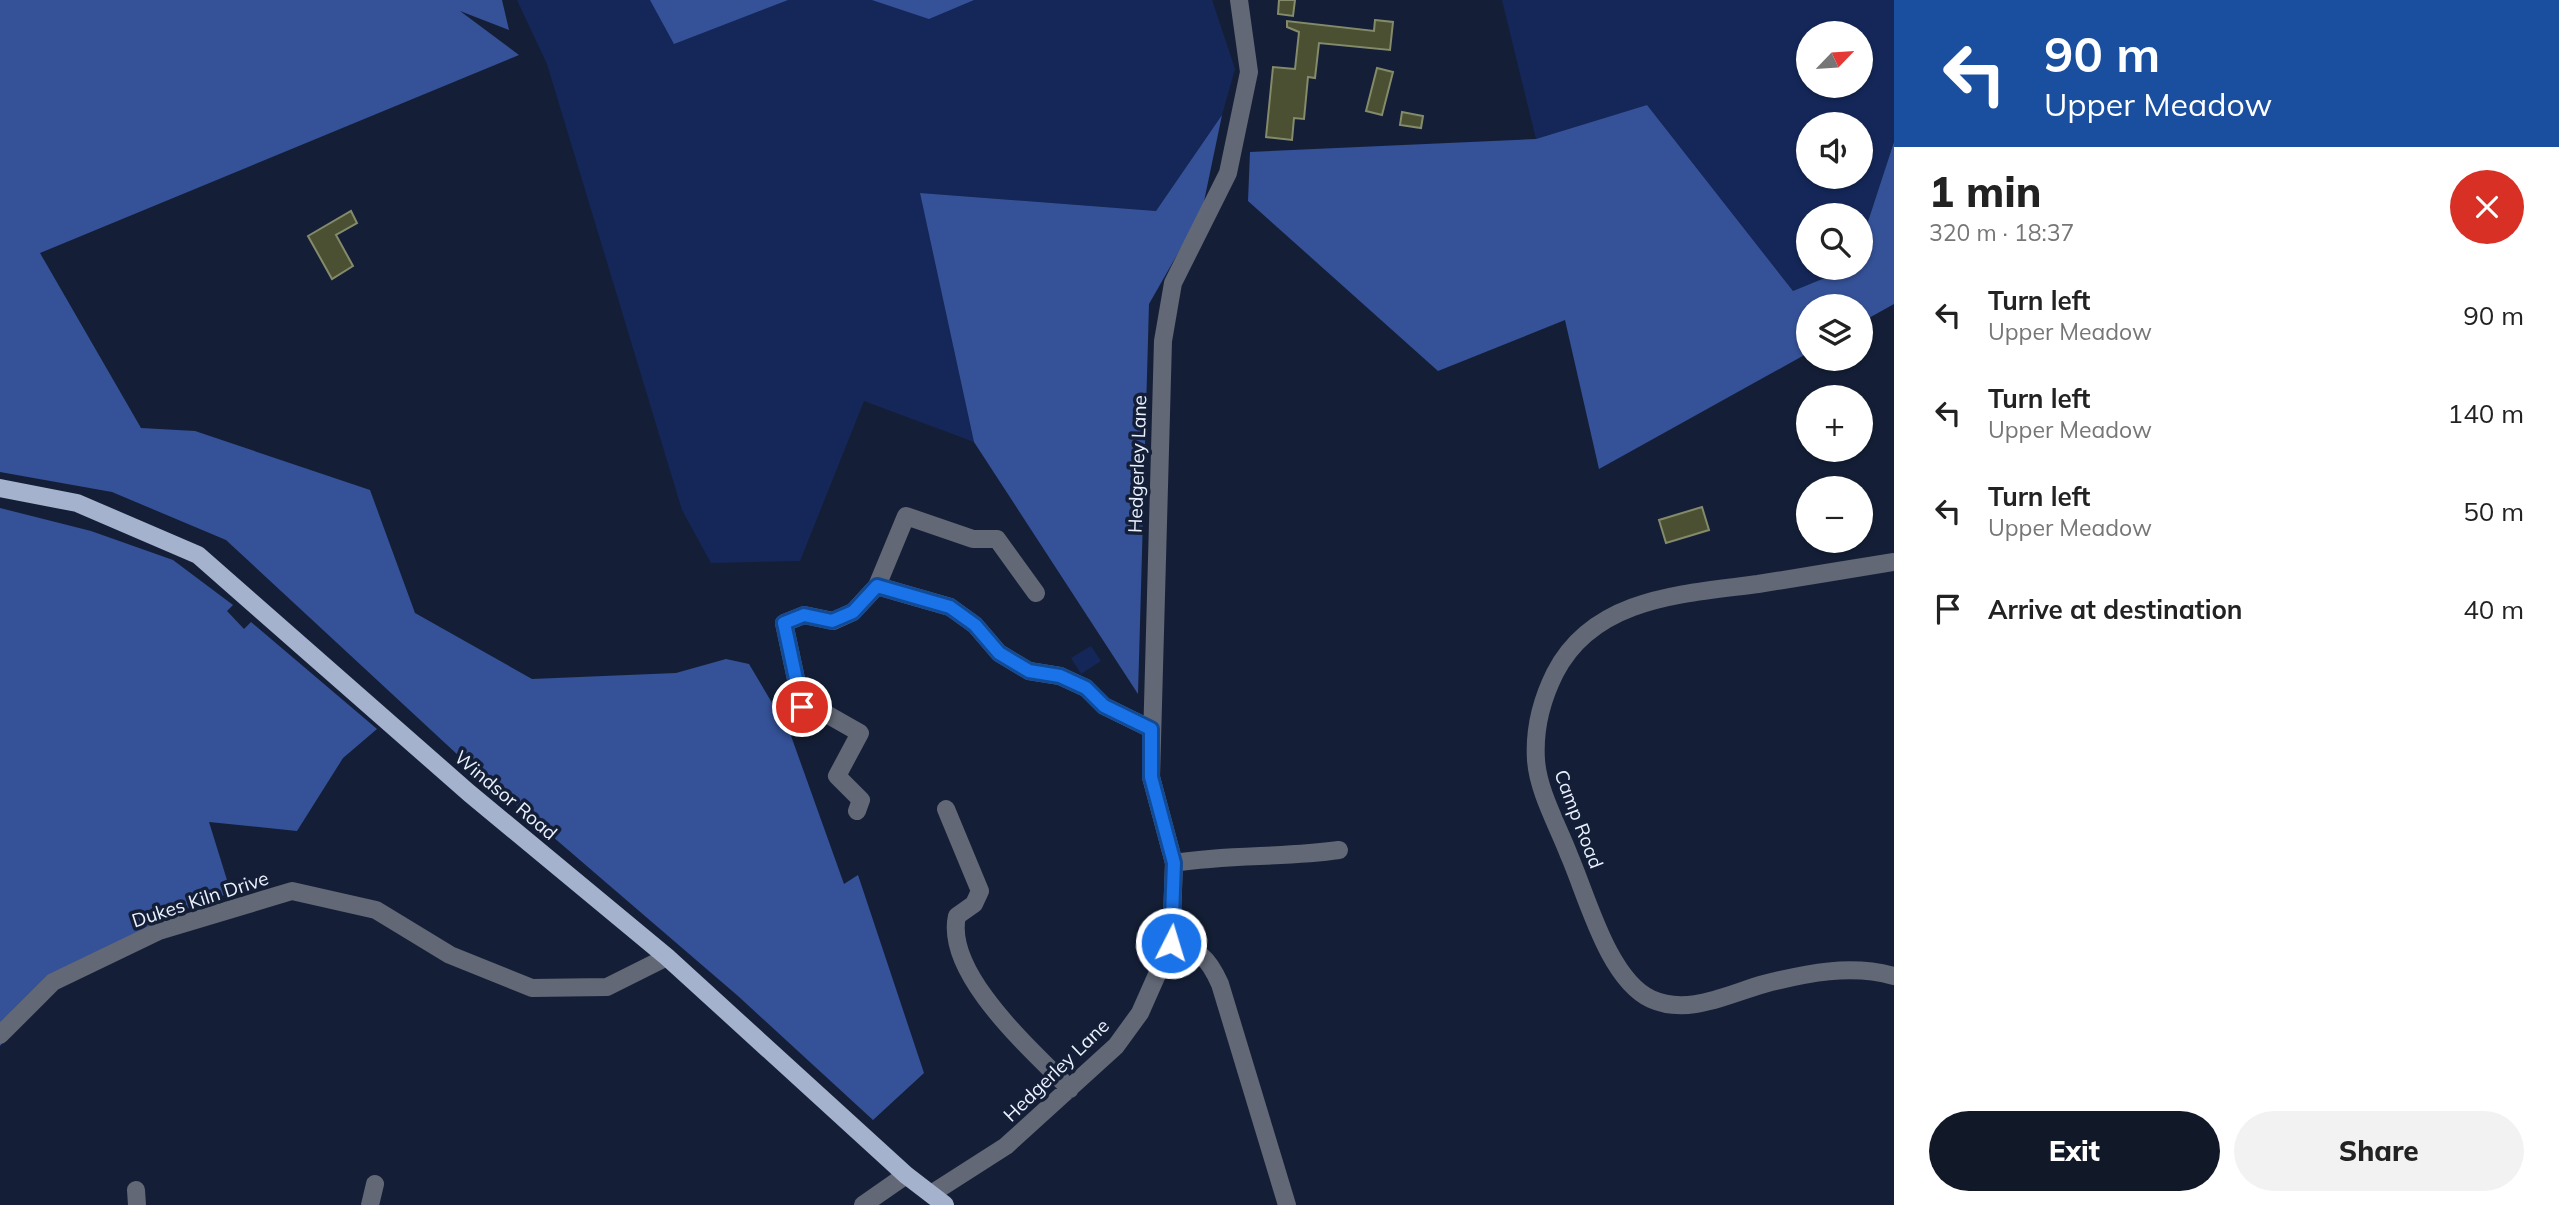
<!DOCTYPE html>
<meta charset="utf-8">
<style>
body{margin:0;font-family:Mulish,sans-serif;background:#f2f2f2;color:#222;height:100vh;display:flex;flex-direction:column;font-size:26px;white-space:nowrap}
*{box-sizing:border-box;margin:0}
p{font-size:23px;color:#767676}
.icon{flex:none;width:38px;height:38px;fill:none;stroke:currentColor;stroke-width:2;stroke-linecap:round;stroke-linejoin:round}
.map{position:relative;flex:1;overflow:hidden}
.sheet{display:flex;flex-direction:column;background:#fff;width:665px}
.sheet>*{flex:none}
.banner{background:#1a4fa0;color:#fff;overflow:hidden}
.needle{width:46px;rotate:65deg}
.fabs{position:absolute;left:1796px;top:21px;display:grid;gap:14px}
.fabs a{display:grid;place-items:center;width:77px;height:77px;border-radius:50%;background:#fff;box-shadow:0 2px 5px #0004;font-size:35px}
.pin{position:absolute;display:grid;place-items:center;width:60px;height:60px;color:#fff;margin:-30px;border:4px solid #fff;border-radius:50%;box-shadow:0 2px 7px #0007}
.me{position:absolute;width:77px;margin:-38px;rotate:5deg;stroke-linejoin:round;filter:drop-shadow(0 0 5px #0008)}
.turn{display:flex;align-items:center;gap:24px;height:147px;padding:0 35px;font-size:32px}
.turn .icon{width:91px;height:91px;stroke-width:2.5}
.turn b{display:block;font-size:49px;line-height:60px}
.round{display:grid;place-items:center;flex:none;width:74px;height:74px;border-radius:37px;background:#f2f2f2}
.head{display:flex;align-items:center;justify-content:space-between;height:119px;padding:0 35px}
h1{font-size:42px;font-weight:800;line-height:52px}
.action{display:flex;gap:14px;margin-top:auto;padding:14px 35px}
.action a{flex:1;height:80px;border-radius:42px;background:#111827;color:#fff;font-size:28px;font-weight:800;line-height:80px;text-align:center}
.action a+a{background:#f2f2f2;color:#222}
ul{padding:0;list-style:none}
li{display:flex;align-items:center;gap:21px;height:98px;padding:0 35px}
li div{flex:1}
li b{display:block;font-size:26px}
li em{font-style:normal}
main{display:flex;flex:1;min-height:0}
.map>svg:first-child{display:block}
.green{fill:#142758;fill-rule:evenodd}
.forest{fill:#355298}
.building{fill:#4a5031;stroke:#848b6a;stroke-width:2}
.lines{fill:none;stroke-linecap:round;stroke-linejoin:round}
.minor{stroke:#626875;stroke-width:18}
.major{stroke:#a5b2cd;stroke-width:18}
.route-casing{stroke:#114b97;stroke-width:18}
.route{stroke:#1a73e8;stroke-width:12}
.labels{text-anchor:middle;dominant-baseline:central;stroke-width:7;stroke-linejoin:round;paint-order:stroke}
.street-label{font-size:19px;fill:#ebf2ff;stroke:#141f37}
</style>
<main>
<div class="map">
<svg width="1894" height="1205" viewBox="0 0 1894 1205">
<rect width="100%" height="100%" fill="#141f37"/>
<path class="green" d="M517,0H1212L1235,69L1222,115L1156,211L920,193L974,442L864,401L800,561L711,563L682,510L547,64Z
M1502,0H1894V142L1860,246V215H1808V268H1849L1793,291L1647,105L1536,139ZM1808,33H1860V86H1808ZM1808,124H1860V177H1808Z
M1091,646L1101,661L1081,674L1071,658Z"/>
<path class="forest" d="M0,0H502L509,30L460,11L519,55L40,253L141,428L195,431L370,490L415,613L532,679L676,673L726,659L749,664L790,733L844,884L858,875L924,1073L873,1120L738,996L459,756L226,540L112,492L0,472Z
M650,0H788L674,44Z
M872,0H974L929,19Z
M1647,105L1793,291L1849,268H1860V246L1894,142V304L1860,323V306H1808V353L1599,469L1565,320L1438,371L1248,201L1250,152L1536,139Z
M1222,115L1202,211L1149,304L1138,694L974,442L920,193L1156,211Z
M0,508L91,531L173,560L233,605L227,611L244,629L251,622L377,729L343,758L297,831L209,822L231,893L199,903L68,968L0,1046Z"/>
<path class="building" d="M1279,0H1295L1293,16L1278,14Z
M1375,20L1393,22L1390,50L1319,43L1315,78L1308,77L1304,119L1294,118L1292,140L1266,137L1273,67L1295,69L1299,32L1287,27V21L1374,31Z
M1377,68L1393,72L1382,115L1366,111Z
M1402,112L1423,116L1421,128L1400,125Z
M351,211L357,223L336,235L353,266L332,279L308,236Z
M1702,507L1709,530L1666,543L1659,520Z"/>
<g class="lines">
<path class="minor" d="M1894,562C1849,569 1803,577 1758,584C1683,594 1594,597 1555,673C1541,701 1534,729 1536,760C1538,791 1558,826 1569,855C1587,896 1608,979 1651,999C1688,1016 1728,994 1764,984C1807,973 1851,964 1894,976
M877,586L950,607L975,625L999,653L1029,671L1060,676L1086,688L1104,706L1151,729
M800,699L860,733L837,776L861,800L857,811
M802,707L784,623L804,615L833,621L853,612L877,586L906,516L973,539H997L1036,593
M946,809L980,891L974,904L957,916C944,974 1033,1051 1070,1089
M1174,863C1229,854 1284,858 1339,850
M1171,943C1200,952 1207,955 1220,984L1287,1205
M0,1035L53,982L159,931L292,891L376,910L450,955L532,988L607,987L667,957
M136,1190L137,1205
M931,1194L1006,1146L1116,1046L1140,1013L1171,943L1174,863L1151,777L1163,341L1173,283L1228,173L1249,72L1239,0
M370,1205L375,1184
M863,1205L906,1175"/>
<path class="major" d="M0,488L77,503L198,555L469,793L667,957L906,1175L945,1205"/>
</g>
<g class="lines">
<defs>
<path id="route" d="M802,707L784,623L804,615L832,621L853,612L877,586L950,607L975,625L999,653L1029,671L1060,676L1086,688L1104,706L1151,729V777L1174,863L1171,943"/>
</defs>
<use href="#route" class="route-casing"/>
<use href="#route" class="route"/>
</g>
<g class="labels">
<g class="street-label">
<text transform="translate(1137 464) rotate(-88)">Hedgerley Lane</text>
<text transform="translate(506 795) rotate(40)">Windsor Road</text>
<text transform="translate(1579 819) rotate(69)">Camp Road</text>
<text transform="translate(200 899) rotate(-18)">Dukes Kiln Drive</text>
<text transform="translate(1056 1070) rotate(-44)">Hedgerley Lane</text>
</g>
</g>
</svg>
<div class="fabs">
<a><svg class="needle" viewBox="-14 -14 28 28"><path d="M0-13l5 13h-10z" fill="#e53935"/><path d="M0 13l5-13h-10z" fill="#767676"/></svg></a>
<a><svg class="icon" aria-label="sound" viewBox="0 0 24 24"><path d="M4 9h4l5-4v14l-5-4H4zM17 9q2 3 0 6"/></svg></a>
<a><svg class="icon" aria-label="search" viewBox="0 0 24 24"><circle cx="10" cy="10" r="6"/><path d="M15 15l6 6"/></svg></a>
<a><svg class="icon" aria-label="layers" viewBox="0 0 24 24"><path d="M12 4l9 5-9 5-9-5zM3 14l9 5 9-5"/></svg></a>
<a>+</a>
<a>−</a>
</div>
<div class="pin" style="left:802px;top:707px;background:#d93025"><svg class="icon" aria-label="arrive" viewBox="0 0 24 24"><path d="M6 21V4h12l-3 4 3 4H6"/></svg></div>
<svg class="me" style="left:1171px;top:943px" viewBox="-20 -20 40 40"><circle r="17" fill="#1a73e8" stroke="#fff" stroke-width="3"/><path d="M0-11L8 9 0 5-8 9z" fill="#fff"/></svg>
</div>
<section class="sheet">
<div class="banner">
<div class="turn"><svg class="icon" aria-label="left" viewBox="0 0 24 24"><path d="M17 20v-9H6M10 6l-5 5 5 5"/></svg><div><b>90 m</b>Upper Meadow</div></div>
</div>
<div class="head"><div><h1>1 min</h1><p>320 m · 18:37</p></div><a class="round" style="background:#d93025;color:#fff"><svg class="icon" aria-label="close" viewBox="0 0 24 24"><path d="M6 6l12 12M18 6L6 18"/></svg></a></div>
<ul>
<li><svg class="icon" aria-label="left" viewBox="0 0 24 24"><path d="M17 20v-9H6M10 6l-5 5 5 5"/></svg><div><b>Turn left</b><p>Upper Meadow</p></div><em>90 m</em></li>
<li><svg class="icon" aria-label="left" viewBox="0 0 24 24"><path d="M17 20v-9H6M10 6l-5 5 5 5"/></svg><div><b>Turn left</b><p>Upper Meadow</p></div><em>140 m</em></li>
<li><svg class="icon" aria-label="left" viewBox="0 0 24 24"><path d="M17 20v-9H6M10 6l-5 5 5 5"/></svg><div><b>Turn left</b><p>Upper Meadow</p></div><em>50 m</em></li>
<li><svg class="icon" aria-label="arrive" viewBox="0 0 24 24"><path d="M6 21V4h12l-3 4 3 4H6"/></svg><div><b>Arrive at destination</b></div><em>40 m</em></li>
</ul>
<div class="action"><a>Exit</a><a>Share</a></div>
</section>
</main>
